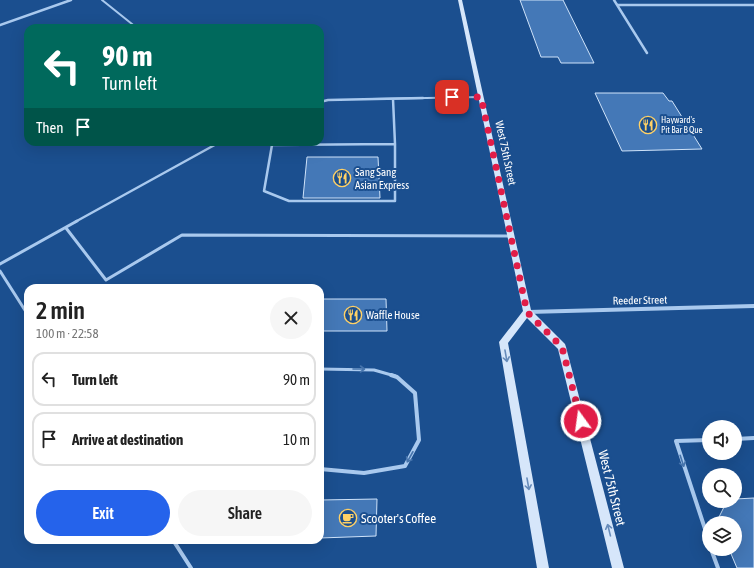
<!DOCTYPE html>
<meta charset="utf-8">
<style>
body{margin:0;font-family:"Asap Condensed",sans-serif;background:#f6f6f6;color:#222;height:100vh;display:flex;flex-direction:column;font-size:15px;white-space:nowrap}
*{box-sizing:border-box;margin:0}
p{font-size:13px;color:#767676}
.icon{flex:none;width:22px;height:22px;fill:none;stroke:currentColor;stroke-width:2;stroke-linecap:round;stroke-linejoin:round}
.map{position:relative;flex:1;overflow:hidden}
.side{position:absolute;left:24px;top:284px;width:300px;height:260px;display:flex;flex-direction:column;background:#fff;border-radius:12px;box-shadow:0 4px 16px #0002}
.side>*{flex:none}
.hud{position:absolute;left:24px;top:24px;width:300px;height:122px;border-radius:12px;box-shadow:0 4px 16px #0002;background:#00695c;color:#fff;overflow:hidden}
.buttons{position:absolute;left:702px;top:420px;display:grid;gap:8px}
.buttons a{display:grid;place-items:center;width:40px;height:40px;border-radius:50%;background:#fff;box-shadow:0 4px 16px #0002;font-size:20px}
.pin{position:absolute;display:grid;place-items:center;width:34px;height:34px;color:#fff;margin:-17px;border-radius:8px;box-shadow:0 2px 6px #0006}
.me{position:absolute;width:44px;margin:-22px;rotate:346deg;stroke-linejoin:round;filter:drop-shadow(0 0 3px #0008)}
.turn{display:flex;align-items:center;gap:14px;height:84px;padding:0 12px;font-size:18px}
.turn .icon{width:52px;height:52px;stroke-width:2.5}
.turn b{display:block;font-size:28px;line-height:34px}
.then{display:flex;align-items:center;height:38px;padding:0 12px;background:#0003;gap:8px;font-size:15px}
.round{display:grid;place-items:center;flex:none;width:42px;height:42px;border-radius:21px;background:#f6f6f6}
.headline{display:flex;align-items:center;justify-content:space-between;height:68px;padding:0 12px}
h1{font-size:24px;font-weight:600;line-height:30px}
.cta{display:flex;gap:8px;margin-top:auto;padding:8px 12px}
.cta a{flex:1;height:46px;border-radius:24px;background:#2563eb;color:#fff;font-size:16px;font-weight:600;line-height:46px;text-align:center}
.cta a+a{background:#f6f6f6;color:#222}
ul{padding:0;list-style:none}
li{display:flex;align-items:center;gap:12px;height:54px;margin:0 8px 6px;padding:0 4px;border:2px solid #e0e0e0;border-radius:12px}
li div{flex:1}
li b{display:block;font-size:15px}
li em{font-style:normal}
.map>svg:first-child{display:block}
.building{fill:#4478b7;stroke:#cfe3fa}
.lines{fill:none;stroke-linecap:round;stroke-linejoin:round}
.service-far3{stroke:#a9c9ee;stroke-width:2}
.service-far2{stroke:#a9c9ee;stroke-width:2.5}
.service-far1{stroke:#a9c9ee;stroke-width:3}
.service{stroke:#a9c9ee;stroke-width:4}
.minor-far1{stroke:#a9c9ee;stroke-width:2.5}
.minor{stroke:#a9c9ee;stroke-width:4}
.secondary{fill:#d6e6fa;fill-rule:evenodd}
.oneway{stroke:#668bba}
.oneway2{stroke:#4674ac}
.route{stroke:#e11d48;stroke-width:7;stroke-dasharray:0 12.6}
.labels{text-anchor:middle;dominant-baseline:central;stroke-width:4;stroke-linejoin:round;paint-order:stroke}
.far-poi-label{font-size:9px;fill:#fff;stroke:#1b4f8f;text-anchor:start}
.street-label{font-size:11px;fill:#fff;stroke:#1b4f8f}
.poi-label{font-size:11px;fill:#fff;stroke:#1b4f8f;text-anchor:start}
.near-street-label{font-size:13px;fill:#fff;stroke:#1b4f8f}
.near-poi-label{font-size:13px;fill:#fff;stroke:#1b4f8f;text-anchor:start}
</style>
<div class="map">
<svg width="754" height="568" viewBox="0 0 754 568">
<rect width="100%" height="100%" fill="#1b4f8f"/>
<path class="building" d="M520,0H563L594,63H561L558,57H541Z
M595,93H663L669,101H672L702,149L622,151Z
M307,157H378L380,198H303Z
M320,299H386L387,331H320Z
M754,498V568H737L729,549H735V523H719L718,519L727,501H735V499Z
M377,499L376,536L320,538V500Z"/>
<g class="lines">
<path class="service-far3" d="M102,0L137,28
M372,99L481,97"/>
<path class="service-far2" d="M320,102L328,100L423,98
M269,142L272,145L395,144L393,99
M272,145L264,191L289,201H395V144
M75,222L220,142"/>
<path class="service-far1" d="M66,228L106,280L182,235L511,236
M0,264L77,221
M0,271L28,315
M320,369L374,370L395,376"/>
<path class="service" d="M735,439L754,438
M709,440L676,441L709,541
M320,469L364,473L405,466L419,440L415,393L397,377L391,375
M173,540L191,568
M711,549L718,568"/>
<path class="minor-far1" d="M614,0L647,53
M618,5H754
M0,25L71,0"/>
<path class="minor" d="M528,312L754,306"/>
<path class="secondary" d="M458,0H462L531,310L565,344L566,347L624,568H612L558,349L527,318L508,343L549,568H537L499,342L523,311Z"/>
</g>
<defs><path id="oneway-shaft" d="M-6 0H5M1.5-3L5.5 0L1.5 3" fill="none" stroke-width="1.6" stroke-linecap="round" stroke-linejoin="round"/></defs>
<g class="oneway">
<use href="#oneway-shaft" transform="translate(506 356) rotate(80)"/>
<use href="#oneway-shaft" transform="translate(528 484) rotate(80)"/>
<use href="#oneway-shaft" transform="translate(609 530) rotate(-104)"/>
</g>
<g class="oneway2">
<use href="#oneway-shaft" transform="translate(359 369)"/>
<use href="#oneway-shaft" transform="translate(410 457) rotate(119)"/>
<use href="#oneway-shaft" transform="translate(682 461) rotate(72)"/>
</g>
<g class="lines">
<path class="route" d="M452,97H481L527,312L562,347L581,421"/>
</g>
<defs>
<symbol id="restaurant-ring" viewBox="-11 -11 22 22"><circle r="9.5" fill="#1b4f8f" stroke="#ffd166" stroke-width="1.5"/><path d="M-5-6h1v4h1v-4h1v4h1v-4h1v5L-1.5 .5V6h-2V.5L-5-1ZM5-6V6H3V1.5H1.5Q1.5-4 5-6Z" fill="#ffd166"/></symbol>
<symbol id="cafe-ring" viewBox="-11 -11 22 22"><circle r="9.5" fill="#1b4f8f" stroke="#ffd166" stroke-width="1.5"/><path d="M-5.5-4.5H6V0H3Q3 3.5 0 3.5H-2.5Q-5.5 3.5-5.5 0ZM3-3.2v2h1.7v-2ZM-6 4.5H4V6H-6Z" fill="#ffd166"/></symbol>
</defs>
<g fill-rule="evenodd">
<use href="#restaurant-ring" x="638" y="115" width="20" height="20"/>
<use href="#restaurant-ring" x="332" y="168" width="20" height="20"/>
<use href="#restaurant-ring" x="343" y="305" width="20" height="20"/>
<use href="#cafe-ring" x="338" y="508" width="20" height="20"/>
</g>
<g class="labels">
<g class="far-poi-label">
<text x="661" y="120">Hayward's<tspan x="661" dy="10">Pit Bar B Que</tspan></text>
</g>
<g class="street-label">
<text transform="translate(506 153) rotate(78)">West 75th Street</text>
<text transform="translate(640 300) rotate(-1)">Reeder Street</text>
</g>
<g class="poi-label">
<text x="355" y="172">Sang Sang<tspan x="355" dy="13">Asian Express</tspan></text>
<text x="366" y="315">Waffle House</text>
</g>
<g class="near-street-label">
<text transform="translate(612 488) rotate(76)">West 75th Street</text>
</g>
<g class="near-poi-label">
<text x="361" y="518">Scooter's Coffee</text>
</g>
</g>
</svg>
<div class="buttons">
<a><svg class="icon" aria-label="sound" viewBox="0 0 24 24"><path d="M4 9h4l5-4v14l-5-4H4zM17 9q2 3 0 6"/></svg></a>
<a><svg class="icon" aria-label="search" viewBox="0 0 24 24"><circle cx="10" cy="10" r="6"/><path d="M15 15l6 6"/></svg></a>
<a><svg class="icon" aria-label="layers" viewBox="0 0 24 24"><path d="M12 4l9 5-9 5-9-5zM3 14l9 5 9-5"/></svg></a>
</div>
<div class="pin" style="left:452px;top:97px;background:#d93025"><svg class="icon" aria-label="arrive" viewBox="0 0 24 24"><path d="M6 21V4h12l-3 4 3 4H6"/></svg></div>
<svg class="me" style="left:581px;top:421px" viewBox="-20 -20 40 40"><circle r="17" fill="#e11d48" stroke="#fff" stroke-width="3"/><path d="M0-11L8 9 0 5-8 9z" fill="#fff"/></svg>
<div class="hud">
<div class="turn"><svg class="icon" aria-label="left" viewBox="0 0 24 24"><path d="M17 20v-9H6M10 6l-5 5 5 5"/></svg><div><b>90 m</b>Turn left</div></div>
<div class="then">Then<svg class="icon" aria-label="arrive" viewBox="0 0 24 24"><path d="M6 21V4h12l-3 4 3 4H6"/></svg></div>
</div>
<section class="side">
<div class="headline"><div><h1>2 min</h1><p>100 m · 22:58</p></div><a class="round"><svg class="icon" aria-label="close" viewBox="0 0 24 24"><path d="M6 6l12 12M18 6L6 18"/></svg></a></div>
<ul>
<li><svg class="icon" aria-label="left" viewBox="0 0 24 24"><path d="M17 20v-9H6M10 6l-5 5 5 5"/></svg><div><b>Turn left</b></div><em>90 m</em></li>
<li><svg class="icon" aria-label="arrive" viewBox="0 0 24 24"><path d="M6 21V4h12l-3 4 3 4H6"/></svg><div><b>Arrive at destination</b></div><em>10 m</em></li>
</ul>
<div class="cta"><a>Exit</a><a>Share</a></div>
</section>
</div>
